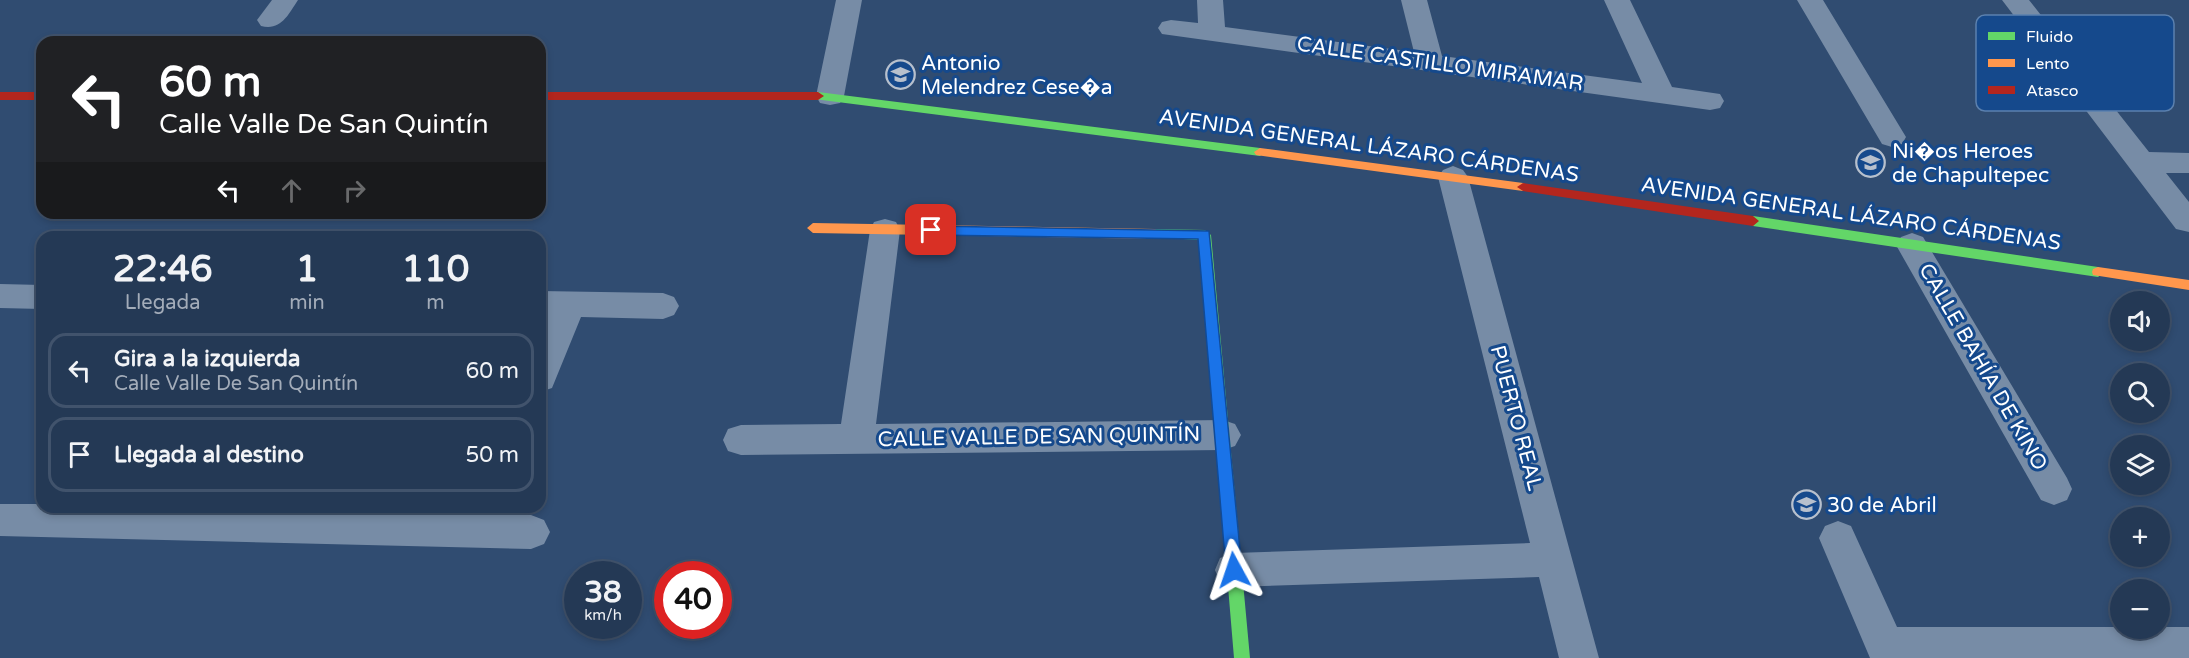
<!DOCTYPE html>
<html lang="es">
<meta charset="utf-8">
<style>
body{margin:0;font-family:"Varela Round",sans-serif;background:#30445f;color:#f1f3f6;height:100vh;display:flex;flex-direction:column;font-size:22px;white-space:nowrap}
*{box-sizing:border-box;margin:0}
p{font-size:20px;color:#a3acb9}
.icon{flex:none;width:33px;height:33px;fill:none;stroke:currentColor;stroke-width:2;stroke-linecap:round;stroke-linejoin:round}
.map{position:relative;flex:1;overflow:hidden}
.panel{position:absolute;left:36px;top:231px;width:510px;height:282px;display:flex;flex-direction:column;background:#243955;border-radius:18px;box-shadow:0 3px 9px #0003,0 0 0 2px #41536c}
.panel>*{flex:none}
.guide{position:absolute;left:36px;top:36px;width:510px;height:183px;border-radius:18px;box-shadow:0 3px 9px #0003,0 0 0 2px #41536c;background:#202124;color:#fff;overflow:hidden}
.controls{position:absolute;left:2110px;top:291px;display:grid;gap:12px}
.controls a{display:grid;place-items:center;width:60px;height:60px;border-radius:50%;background:#243955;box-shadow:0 3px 9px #0003,0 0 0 2px #41536c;font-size:30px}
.speed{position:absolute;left:564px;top:561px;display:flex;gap:12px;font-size:30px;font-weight:700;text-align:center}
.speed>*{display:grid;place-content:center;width:78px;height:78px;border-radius:50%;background:#243955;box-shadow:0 3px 9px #0003,0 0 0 2px #41536c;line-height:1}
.speed small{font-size:15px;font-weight:400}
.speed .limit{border:9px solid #d22;background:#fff;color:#111}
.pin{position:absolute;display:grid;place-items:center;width:51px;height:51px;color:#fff;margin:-26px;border-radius:12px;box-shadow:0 3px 9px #0006}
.me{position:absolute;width:66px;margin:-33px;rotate:355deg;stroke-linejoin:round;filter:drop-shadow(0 0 4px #0008)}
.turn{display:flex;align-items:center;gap:21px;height:126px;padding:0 24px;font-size:27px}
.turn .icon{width:78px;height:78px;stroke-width:2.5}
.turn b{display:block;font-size:42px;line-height:51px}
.lanes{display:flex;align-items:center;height:57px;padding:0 24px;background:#0003;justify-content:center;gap:30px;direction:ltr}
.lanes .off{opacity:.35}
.eta{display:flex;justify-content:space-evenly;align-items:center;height:102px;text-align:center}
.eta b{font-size:36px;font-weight:800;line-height:42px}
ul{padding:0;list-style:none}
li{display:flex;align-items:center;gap:18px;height:75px;margin:0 12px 9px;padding:0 12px;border:3px solid #41536c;border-radius:18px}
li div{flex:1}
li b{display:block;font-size:22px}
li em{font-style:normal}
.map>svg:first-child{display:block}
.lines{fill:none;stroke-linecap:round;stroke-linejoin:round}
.street{fill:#778ca6;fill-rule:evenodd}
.fast{fill:#63d668;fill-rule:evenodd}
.slow{fill:#ff974d;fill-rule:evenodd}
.jam{fill:#b3261e;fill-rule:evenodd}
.route{fill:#1a73e8;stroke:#114b97;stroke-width:1.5}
.labels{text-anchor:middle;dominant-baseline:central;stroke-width:6;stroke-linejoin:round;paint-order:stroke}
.poi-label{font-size:21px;fill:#fff;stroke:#15498c;text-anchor:start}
.street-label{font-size:21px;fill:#fff;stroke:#15498c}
.key{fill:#15498c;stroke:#5b80ae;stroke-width:1.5}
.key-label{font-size:16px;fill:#fff}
</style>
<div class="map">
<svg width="2189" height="658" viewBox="0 0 2189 658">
<rect width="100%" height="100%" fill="#304c71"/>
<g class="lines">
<path class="street" d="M272,0H298C288,15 281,31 261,26L257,20Z
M836,0H862L844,96L840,103L830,105L820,103L816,96Z
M1197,0H1223L1225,27L1414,52L1401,0H1427L1442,56L1642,83L1604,0H1630L1672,87L1720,94L1724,101L1720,108L1710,110L1162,34L1158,28L1162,22L1171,20L1198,23Z
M1797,0H1823L1906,137L1902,144L1892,147L1882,144Z
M2002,0H2029L2149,152L2189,153V173H2166L2189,202V232L2176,229Z
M1453,166L1463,170L1468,177L1599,658H1559L1539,577L1234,587L1220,582L1215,570L1220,558L1234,553L1530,543L1438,177L1443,170Z
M885,219L896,222L900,230L876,424L1223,420L1235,424L1241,435L1235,446L1223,450L741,455L728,451L723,440L728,429L741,425L841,424L870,230L874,222Z
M1912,233L1923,237L2067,478L2072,489L2067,500L2054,505L2041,500L1896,245L1901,237Z
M0,284L42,285V309L0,308Z
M540,291L663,293L674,297L679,306L674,315L663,319L581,317L552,388L540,392V337L548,317H540Z
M0,504H42V507L531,515L544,520L550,532L544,544L531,549L0,536Z
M1838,521L1851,526L1897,627H2189V658H1870L1819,538L1825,526Z"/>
<path class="fast" d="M818,92L1260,148L1266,152L1260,156L814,99L812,96Z
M1753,216L2098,267L2104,272L2098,277L1753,226L1747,221Z
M1155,229L1205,230L1211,235L1250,658H1234L1199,240L1151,237L1149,234L1151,231Z"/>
<path class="slow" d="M1260,148L1523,183L1529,187L1523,191L1256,155L1254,152Z
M813,223L1155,229L1161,234L1155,239L813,233L807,228Z
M2098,267L2189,280V290L2093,275L2092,272L2093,269Z"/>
<path class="jam" d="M0,92H42V100H0Z
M540,92H818L824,96L818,100H540Z
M1523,183L1753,216L1759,221L1753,226L1523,191L1517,187Z"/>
</g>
<path class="route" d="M931,226L1209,231L1242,570L1240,575L1234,577L1229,575L1226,570L1198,239L931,235L924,230Z"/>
<defs>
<symbol id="school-ring" viewBox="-11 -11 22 22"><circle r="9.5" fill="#15498c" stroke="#b7c0cd" stroke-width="1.5"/><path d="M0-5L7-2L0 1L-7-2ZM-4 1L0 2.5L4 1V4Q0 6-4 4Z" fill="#b7c0cd"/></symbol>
</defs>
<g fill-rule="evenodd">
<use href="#school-ring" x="884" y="58" width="33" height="33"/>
<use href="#school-ring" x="1854" y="146" width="33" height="33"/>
<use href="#school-ring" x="1790" y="488" width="33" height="33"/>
</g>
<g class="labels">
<g class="poi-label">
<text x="921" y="63">Antonio<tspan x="921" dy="24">Melendrez Cese�a</tspan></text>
<text x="1892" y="151">Ni�os Heroes<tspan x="1892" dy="24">de Chapultepec</tspan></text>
<text x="1827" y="505">30 de Abril</text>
</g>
<g class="street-label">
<text transform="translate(1440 64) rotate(8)">CALLE CASTILLO MIRAMAR</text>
<text transform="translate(1369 146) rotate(8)">AVENIDA GENERAL LÁZARO CÁRDENAS</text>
<text transform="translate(1851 214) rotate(8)">AVENIDA GENERAL LÁZARO CÁRDENAS</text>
<text transform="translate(1983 367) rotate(60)">CALLE BAHÍA DE KINO</text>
<text transform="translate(1516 418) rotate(75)">PUERTO REAL</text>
<text transform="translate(1039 437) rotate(-1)">CALLE VALLE DE SAN QUINTÍN</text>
</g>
</g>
<rect x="1976" y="15" width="198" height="96" rx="9" class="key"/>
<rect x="1988" y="32" width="27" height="8" fill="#63d668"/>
<rect x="1988" y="59" width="27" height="8" fill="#ff974d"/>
<rect x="1988" y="86" width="27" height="8" fill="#b3261e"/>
<g class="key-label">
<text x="2026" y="42">Fluido</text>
<text x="2026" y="69">Lento</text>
<text x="2026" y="96">Atasco</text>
</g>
</svg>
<div class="controls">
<a><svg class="icon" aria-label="sound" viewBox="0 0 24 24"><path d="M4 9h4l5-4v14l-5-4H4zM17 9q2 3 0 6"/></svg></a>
<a><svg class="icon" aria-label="search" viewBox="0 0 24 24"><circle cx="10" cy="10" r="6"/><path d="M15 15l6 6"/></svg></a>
<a><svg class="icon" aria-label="layers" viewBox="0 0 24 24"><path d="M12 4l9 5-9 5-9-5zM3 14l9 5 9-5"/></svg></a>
<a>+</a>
<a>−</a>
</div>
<div class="speed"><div>38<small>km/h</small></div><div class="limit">40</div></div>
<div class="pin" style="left:931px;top:230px;background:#d93025"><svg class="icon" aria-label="arrive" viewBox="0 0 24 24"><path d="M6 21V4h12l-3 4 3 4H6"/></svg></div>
<svg class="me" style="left:1234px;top:570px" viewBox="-20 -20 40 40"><path d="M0-17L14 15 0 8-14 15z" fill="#1a73e8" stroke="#fff" stroke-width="4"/></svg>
<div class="guide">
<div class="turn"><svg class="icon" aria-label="left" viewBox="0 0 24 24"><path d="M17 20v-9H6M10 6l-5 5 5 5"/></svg><div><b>60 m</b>Calle Valle De San Quintín</div></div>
<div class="lanes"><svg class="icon" aria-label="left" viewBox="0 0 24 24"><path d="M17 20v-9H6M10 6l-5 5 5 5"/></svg><svg class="icon off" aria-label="ahead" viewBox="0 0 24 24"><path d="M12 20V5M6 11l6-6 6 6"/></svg><svg class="icon off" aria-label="right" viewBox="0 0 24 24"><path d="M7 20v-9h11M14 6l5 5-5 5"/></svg></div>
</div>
<section class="panel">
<div class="eta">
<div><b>22:46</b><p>Llegada</p></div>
<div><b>1</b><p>min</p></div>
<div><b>110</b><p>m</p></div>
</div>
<ul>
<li><svg class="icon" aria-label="left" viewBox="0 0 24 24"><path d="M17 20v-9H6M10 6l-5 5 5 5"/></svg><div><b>Gira a la izquierda</b><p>Calle Valle De San Quintín</p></div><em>60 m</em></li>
<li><svg class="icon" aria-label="arrive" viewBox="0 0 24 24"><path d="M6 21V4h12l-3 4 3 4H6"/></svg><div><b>Llegada al destino</b></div><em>50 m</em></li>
</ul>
</section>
</div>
